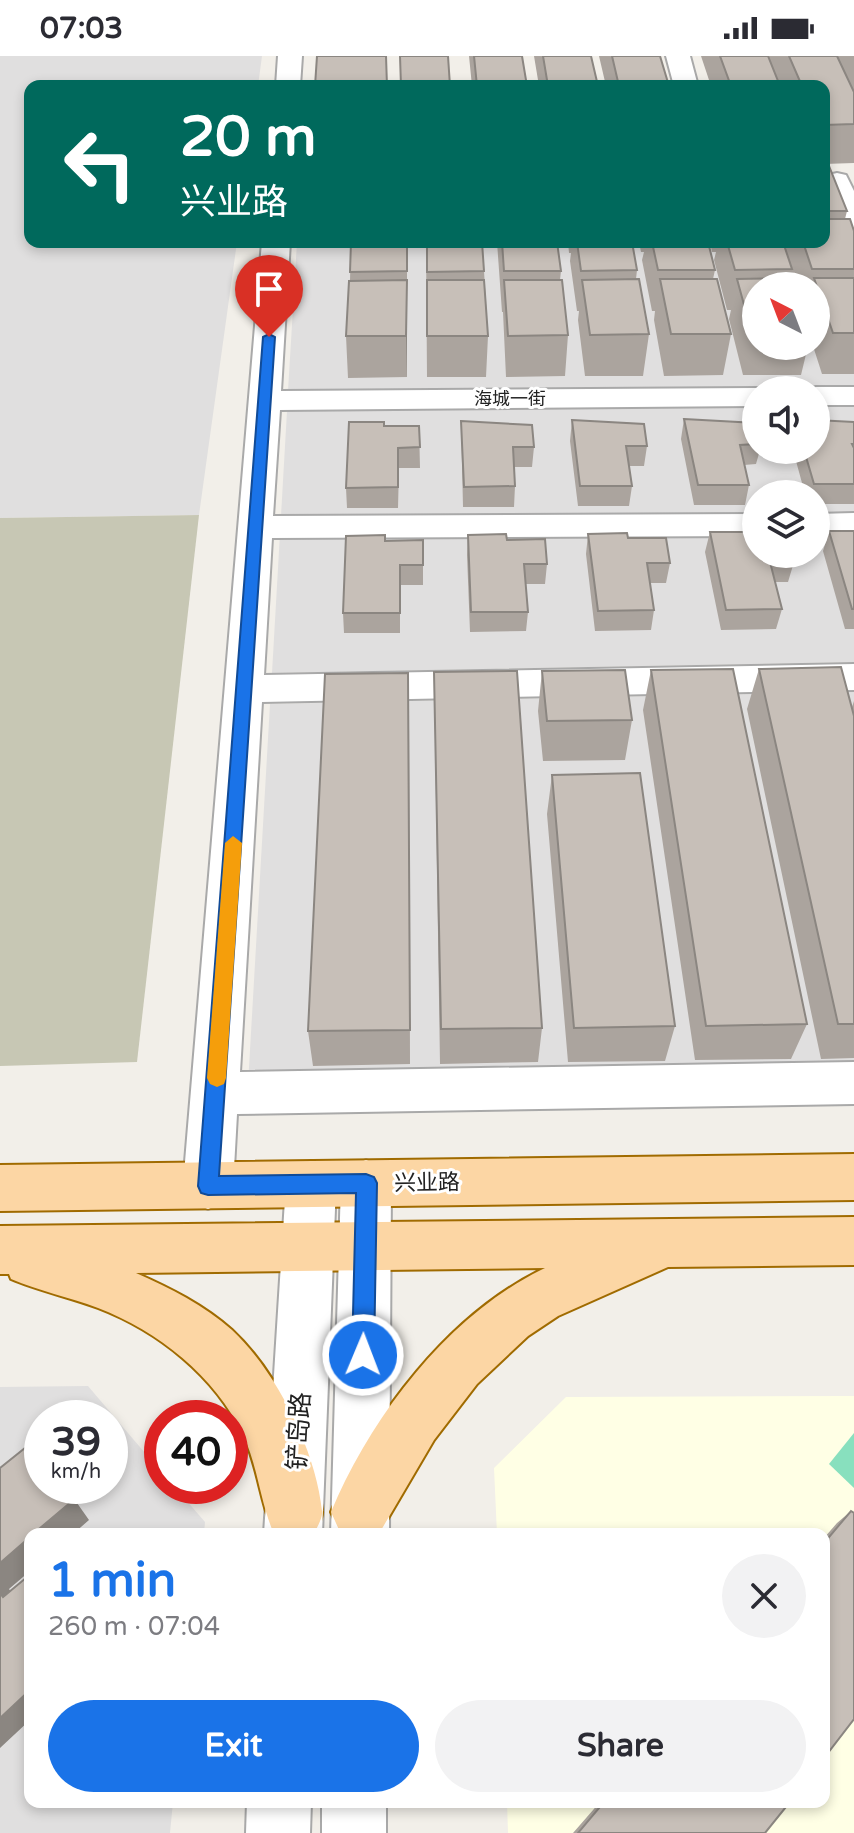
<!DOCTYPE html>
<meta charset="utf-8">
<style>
body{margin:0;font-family:"Varela Round","Noto Sans SC",sans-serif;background:#f2f2f3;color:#2b2b33;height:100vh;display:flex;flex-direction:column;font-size:30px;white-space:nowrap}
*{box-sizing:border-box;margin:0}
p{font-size:26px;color:#7c7c81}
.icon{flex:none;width:44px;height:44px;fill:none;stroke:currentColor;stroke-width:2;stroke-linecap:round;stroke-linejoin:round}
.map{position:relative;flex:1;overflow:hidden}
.side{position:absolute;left:24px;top:1472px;width:806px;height:280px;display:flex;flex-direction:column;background:#fff;border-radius:16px;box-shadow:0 4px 12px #0003}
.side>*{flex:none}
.top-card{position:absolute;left:24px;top:24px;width:806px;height:168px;border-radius:16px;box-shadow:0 4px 12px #0003;background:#00695c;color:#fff;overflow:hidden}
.needle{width:52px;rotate:318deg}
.buttons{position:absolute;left:742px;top:216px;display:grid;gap:16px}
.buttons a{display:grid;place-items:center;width:88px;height:88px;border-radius:50%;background:#fff;box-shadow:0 4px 12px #0003;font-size:40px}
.speed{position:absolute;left:24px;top:1344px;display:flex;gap:16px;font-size:40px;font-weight:700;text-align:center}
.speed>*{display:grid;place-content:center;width:104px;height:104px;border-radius:50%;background:#fff;box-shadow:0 4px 12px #0003;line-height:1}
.speed small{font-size:20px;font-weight:400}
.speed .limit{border:12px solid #d22;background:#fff;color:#111}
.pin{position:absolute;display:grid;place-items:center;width:68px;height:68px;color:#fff;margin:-82px -34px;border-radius:50% 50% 50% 0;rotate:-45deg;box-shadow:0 0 8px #0007}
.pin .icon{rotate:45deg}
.me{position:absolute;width:88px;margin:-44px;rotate:1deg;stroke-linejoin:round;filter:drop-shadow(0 0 6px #0008)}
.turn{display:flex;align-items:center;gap:28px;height:168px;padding:0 24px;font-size:36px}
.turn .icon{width:104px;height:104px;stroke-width:2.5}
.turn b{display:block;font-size:56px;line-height:68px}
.round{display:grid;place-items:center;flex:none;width:84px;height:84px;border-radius:42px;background:#f2f2f3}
.overview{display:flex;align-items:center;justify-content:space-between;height:136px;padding:0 24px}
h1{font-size:48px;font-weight:700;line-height:60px;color:#1a73e8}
.button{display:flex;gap:16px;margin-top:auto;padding:16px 24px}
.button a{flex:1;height:92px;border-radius:48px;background:#1a73e8;color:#fff;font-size:32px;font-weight:700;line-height:92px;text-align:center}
.button a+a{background:#f2f2f3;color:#2b2b33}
.status{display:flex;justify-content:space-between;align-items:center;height:56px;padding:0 40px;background:#fff;direction:ltr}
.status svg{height:22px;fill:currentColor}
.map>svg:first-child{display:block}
.residential{fill:#e0dfdf;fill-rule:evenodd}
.education{fill:#ffffe5}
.construction{fill:#c7c7b4}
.pitch{fill:#88e0be}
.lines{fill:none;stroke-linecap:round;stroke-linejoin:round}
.minor-casing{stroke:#a9a9a9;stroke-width:4}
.major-casing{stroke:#a06b00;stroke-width:4}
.minor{fill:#fff;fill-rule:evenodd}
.major{fill:#fcd6a4;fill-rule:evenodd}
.wall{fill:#aba49e}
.shaded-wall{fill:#8b8681}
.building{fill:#c7bfb8;stroke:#8b8681;stroke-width:2}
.route{fill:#1a73e8;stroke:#114b97;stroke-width:2}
.slow{fill:#f59e0b}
.labels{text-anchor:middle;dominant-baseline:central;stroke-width:6;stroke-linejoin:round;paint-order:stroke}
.far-street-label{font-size:18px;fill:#222;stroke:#fff}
.street-label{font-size:22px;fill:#222;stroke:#fff}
.near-street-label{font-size:26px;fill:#222;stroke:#fff}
</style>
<div class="status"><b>07:03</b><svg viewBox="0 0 49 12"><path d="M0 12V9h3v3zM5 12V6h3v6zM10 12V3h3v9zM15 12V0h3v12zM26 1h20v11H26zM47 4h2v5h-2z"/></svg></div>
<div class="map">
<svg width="854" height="1777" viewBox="0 0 854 1777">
<rect width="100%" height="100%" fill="#f2efe9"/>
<path class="residential" d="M0,0H262L258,30H30V186H237L199,459L0,462Z
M824,132H854V330L288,335L297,186H824ZM756,230H816V290H756Z
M854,350V606L272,617L287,355L756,351V394H816V351ZM756,438H816V498H756Z
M854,636V1042L247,1046L270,648Z
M88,1330L162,1417V1430H174L205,1466L204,1478H30V1746H173L170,1777H0V1331ZM42,1362H110V1430H42Z"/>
<path class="education" d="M854,1340V1777H508L507,1746H824V1478H497L494,1412L566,1341Z"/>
<path class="construction" d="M199,459L137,1006L0,1010V462Z"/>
<path class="pitch" d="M854,1377V1432L829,1408Z"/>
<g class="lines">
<defs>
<path id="minor" d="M278,0H302L300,30H276Z
M666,0H690L698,30H674Z
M837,117L846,119L854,135V177L844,175L840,169L824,125L828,119Z
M262,186H290L281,335L756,332L765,334H756V350L280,354L273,460L756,458V480L272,482L264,619L854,608V634L262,646L240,1016L854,1006V1048L237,1058L233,1130L226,1146L208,1153L190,1146L183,1130Z
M816,331H854V349H816V334H805Z
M854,457V479L816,480V458Z
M366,1104L384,1111L391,1127L389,1478H331L341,1127L348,1111Z
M311,1105L329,1112L336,1128L322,1478H264L286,1128L293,1112Z
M247,1746H311L310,1777H246Z
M322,1746H386V1777H322Z"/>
<path id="major" d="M854,1098V1144L0,1155V1109Z
M854,1161V1209L668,1211L558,1260L528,1280L477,1328L434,1384L380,1476L376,1478L340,1476L331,1456C371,1360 450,1257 545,1212L136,1217C170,1232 204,1249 232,1274C276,1315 316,1394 322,1455C323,1462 317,1471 314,1478H274C260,1446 258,1410 243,1379C215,1320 158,1275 98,1252C69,1241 39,1235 11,1223L9,1218H0V1170Z"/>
</defs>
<use href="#minor" class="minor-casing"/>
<use href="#major" class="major-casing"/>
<use href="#minor" class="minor"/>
<use href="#major" class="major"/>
</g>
<path class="wall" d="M469,0H522L527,30H472Z
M534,0H591L598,30H539Z
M599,0H660L669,30H606Z
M701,0H854V107L824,108V30H711Z
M824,110L847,155L845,163L854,175V318H822L813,290H816V230H756V290H808L801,319H743L729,263L731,254H727L714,204L716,196H712L710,186H824Z
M351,186H407V321L348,322L346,280L350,225Z
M426,186L484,215L488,280L486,321H427Z
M497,186H557L561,215L560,224L568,279L565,320L506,321L503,256H502Z
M568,186H632L637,214L636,223L649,278L643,320H585L578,264L579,255H577L570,205L571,197H569Z
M639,186H708L715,214L713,223L731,278L723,319L664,320L654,264L655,255H652L642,204L644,196H641Z
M684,363L756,367V394H760L756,408L744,409L749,429L745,449H694L681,383Z
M572,364L647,390L644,410H629L632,430L629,450H578L570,385Z
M461,365L534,391L532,411H514L515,430L514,451H463Z
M854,366V448H816V438H805L793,394H816Z
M384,370H419L420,412H399L398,452H347L346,432Z
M829,475H854V573H845L823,495Z
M710,476L749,481L794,506L788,526H775L782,553L776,573L721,574L705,496Z
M588,478L628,482L670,507L666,527H650L654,554L651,574L595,575L586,498Z
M468,479L507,484L547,508L545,528H525L528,556L526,575L470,576L467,499Z
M423,484V529H400V577H344L343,557L385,485Z
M759,613L852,651L854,645V1002L821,1003L747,653Z
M651,614L807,968L791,1003L695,1004L643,654Z
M542,615L632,664L625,704L543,705L538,655Z
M434,616L542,972L538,1006L440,1008Z
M409,657L410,1008L313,1010L308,975Z
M552,719L675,970L665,1005L568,1006L547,758Z
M851,1455L824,1702V1482L837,1467Z
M600,1746H790L765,1777H573Z"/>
<path class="shaded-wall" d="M407,224V321L406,280Z
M60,1430H65L89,1464L73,1478H33Z
M30,1481V1515L9,1533L25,1555L3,1541L0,1537V1507Z
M30,1634V1664L0,1692V1662Z"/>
<path class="building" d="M317,0H386L387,30H315Z
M400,0H448L450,30H401Z
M474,0H522L527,30H477Z
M543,0H591L598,30H548Z
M612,0H660L669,30H619Z
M720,0H768L780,30H731Z
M789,0H837L854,36V68L824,69V30H802Z
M824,110H829L847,155H824Z
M824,163H850L854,175V213H812L803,186H824Z
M351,186H407V215L350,216Z
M427,186H482L484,215L427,216Z
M502,186H557L561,215H504Z
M577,186H632L637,214L581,215Z
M652,186H708L715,214H658Z
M727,186H783L792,213L735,214Z
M794,222L797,230H756V278H752L737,223Z
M814,222H854V277H833Z
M639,223L649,278L590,279L582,224Z
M660,223H717L731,278H671Z
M407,224L406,280H346L349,225Z
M427,224H484L488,280H427Z
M504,224H562L568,279L508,280Z
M684,363L756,367V388L740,389L749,429H698Z
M572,364L644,368L647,390H626L632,430H580Z
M816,364L854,366V388H852L854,392V428H814L804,394H816Z
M461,365L532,369L534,391H513L515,430L464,431Z
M349,366H384V370H419L420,391L398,392V431L346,432Z
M829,475H854V553H852Z
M710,476H748L749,481H756V498H792L794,506H770L782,553L726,554Z
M627,477L628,482H666L670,507H647L654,554L598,555L588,478Z
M506,478L507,484L545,483L547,508H524L528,556H471L468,479Z
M385,479V485L423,484V509H400V557H343L346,480Z
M841,611L854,660V968H838L759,613Z
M733,613L807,968L706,970L651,614Z
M625,614L632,664L547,665L542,615Z
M517,615L542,972L441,973L434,616Z
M408,617L410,974L308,975L325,618Z
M640,717L675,970L574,972L552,719Z
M30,1388L42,1405V1430H60L71,1446L33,1478H30V1481L0,1507V1412Z
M851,1455L854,1457V1663L824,1702V1487Z
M27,1521L30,1524V1634L0,1662V1537L3,1541Z
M604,1746H790L765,1777H578Z"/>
<path class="route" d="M269,278L275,281L219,1120L366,1118L374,1121L377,1127L374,1299L371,1306L363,1310L355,1306L352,1299L356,1137L208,1139L201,1137L198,1130L263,281Z"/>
<path class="slow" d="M233,780L242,787L226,1022L224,1028L217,1031L210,1028L207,1022L225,787Z"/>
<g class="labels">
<g class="far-street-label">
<text x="510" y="343">海城一街</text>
</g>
<g class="street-label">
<text transform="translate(427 1127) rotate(-1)">兴业路</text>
</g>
<g class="near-street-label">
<text transform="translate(299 1375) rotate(-87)">铲岛路</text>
</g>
</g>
</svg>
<div class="buttons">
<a><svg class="needle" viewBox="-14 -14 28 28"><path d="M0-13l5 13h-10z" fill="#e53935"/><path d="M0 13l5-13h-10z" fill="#7c7c81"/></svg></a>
<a><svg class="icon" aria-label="sound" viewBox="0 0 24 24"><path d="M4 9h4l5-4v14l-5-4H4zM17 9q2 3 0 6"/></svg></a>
<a><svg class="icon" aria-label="layers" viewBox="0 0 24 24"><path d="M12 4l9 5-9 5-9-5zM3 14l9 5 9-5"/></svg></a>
</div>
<div class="speed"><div>39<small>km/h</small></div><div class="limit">40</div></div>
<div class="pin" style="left:269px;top:281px;background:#d93025"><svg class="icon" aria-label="arrive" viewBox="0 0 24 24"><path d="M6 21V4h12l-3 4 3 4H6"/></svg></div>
<svg class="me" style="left:363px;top:1299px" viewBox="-20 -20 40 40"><circle r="17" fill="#1a73e8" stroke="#fff" stroke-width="3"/><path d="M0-11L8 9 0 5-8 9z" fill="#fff"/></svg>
<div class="top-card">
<div class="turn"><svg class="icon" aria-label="left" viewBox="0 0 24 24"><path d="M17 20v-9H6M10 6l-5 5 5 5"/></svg><div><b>20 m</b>兴业路</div></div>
</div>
<section class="side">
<div class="overview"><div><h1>1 min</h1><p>260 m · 07:04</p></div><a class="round"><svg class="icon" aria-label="close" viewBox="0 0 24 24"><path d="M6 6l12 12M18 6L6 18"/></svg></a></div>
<div class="button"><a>Exit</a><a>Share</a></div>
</section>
</div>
